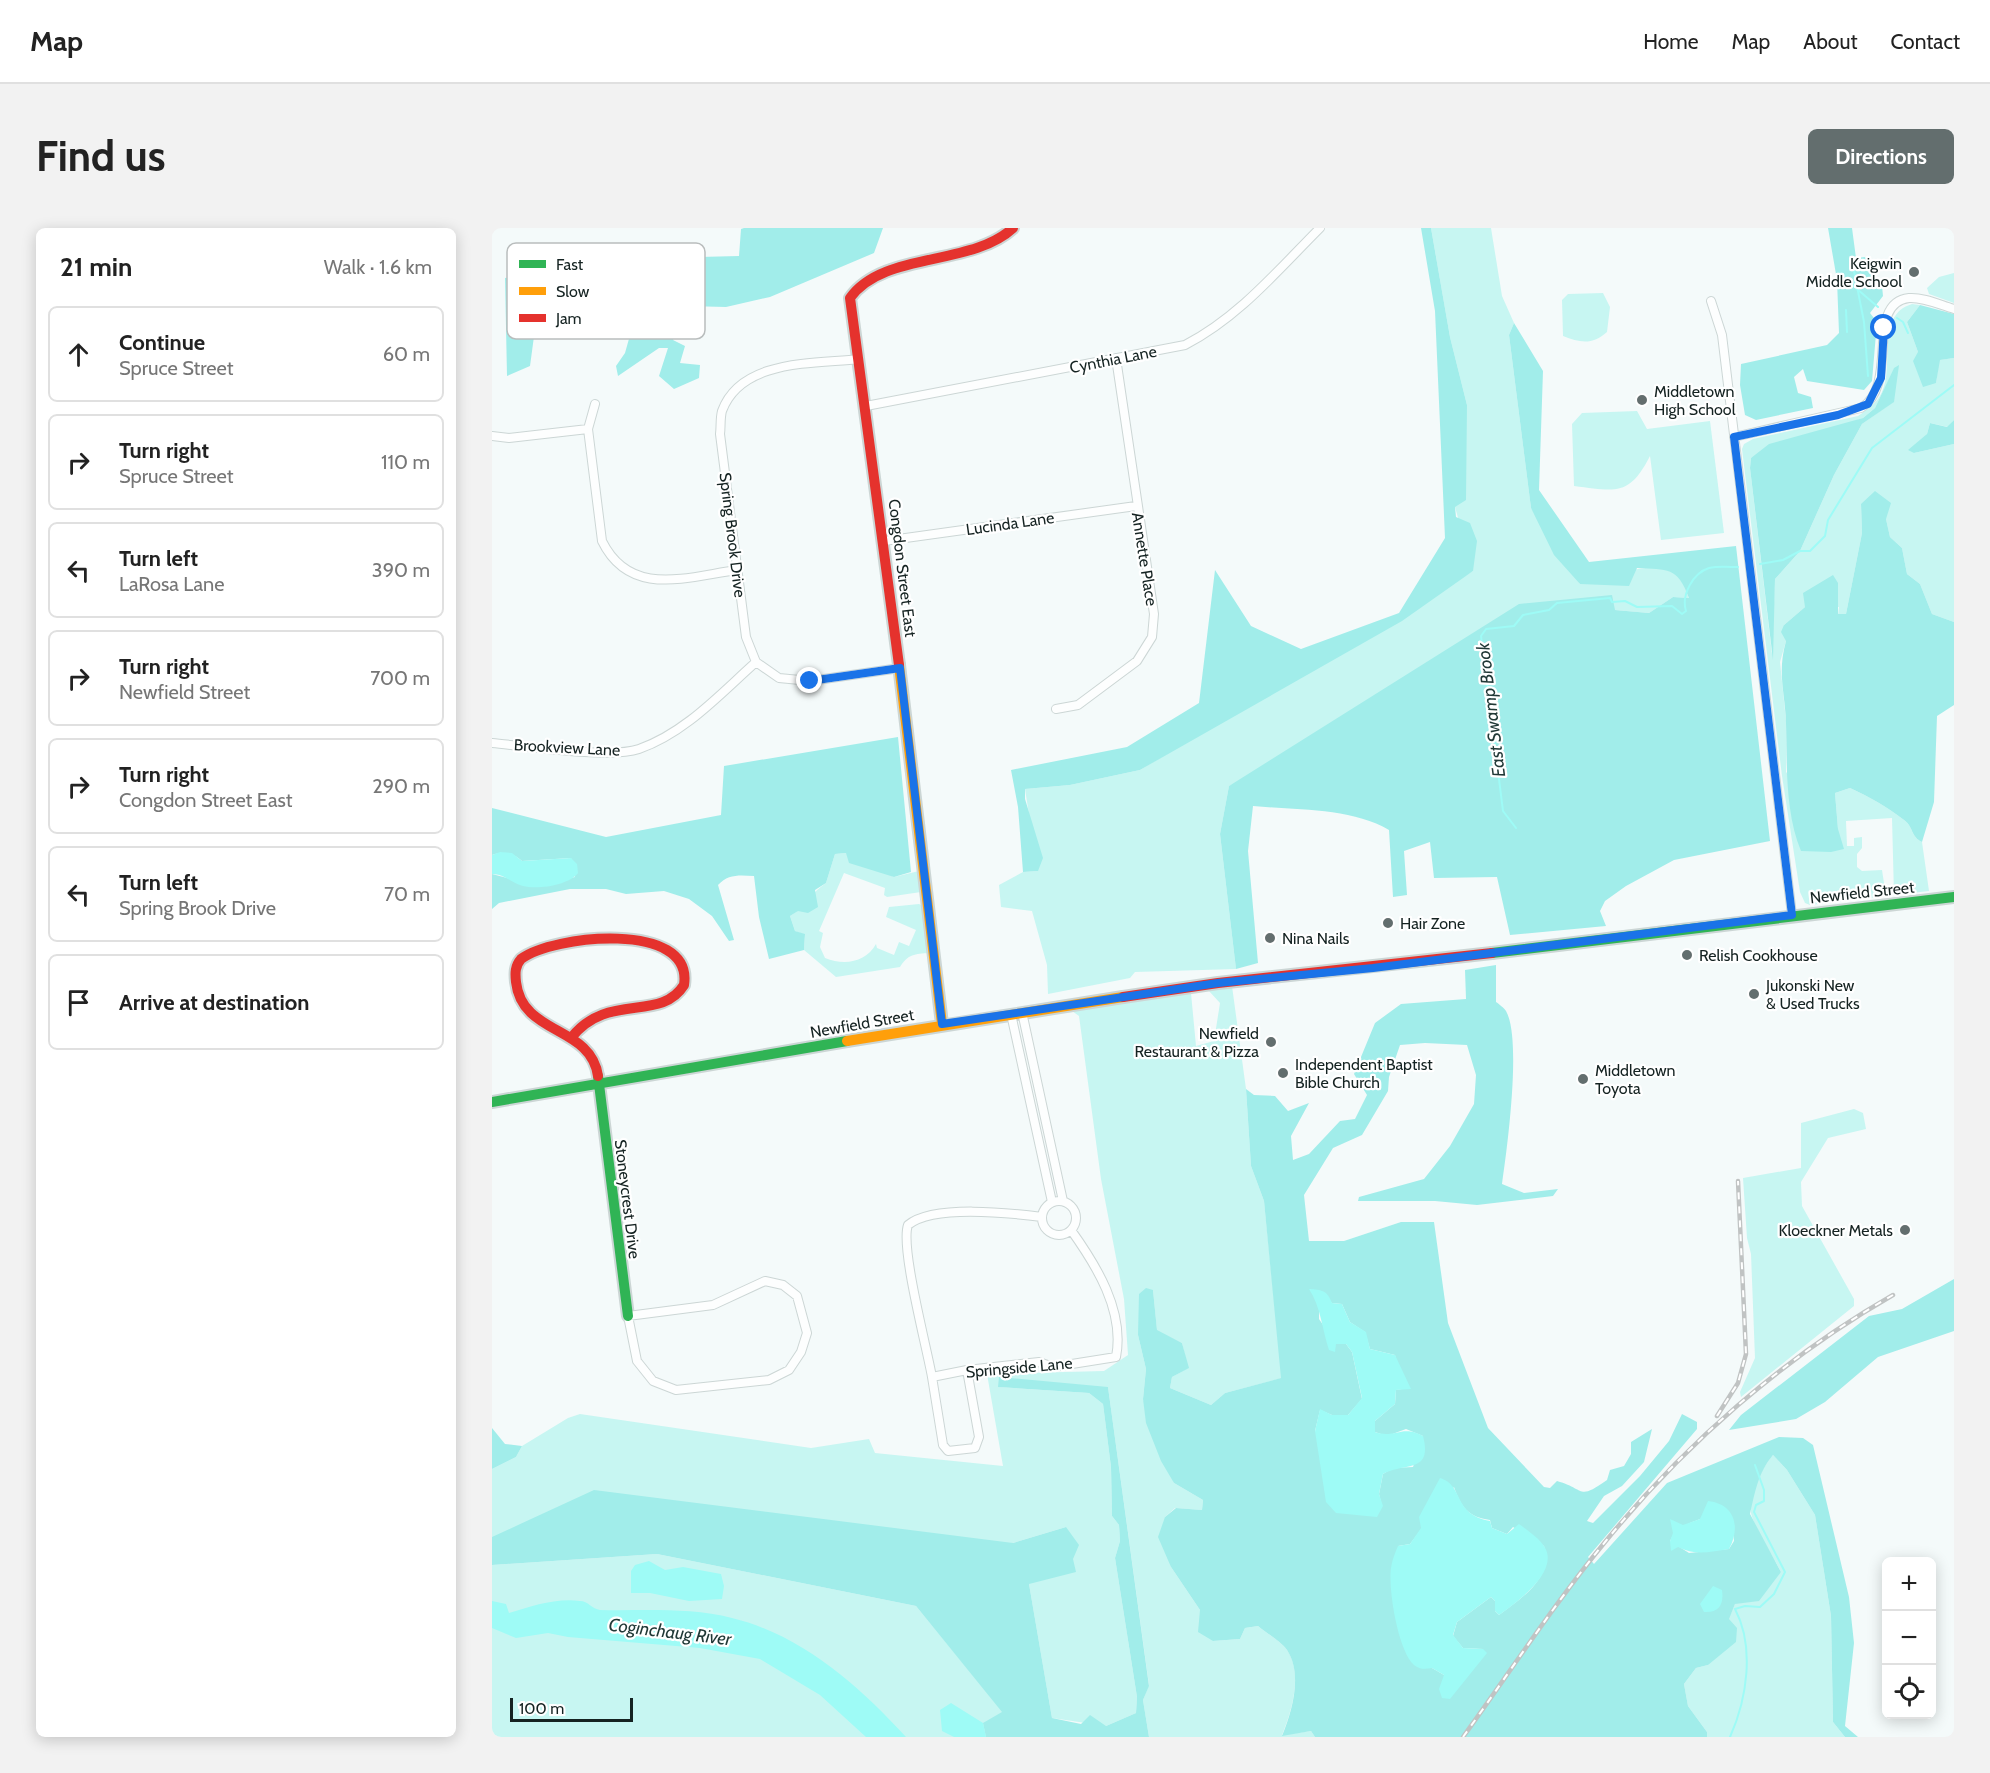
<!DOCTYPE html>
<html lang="en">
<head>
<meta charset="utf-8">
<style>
  body { margin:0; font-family:Cabin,sans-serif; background:#f2f2f2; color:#222 }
  .controls { position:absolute; right:18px; bottom:18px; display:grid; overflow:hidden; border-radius:9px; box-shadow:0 3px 15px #0003 }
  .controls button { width:54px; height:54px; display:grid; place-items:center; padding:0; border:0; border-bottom:2px solid #e0e0e0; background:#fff; color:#222; font:30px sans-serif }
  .scale { position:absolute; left:18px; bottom:15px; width:123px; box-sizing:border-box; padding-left:6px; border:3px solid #152322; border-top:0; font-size:16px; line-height:21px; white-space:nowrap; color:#152322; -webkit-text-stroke:4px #fff; paint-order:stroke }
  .stop { position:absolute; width:18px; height:18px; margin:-14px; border:4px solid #1a73e8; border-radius:50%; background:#fff }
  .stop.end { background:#1a73e8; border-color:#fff; box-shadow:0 2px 6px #0008 }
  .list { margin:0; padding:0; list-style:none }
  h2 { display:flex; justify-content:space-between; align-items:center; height:78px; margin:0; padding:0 24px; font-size:26px }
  h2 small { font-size:20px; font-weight:400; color:#767676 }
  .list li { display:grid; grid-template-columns:39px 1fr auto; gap:18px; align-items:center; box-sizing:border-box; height:96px; margin:0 12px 12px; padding:0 12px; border:2px solid #e0e0e0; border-radius:9px }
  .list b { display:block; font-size:22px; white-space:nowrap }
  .list p { margin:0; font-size:20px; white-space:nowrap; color:#767676 }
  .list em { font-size:20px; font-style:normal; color:#767676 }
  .icon { flex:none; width:33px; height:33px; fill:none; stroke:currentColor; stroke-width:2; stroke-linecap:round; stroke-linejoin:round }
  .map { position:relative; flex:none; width:1462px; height:1509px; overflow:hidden; border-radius:9px }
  header { display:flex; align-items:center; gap:36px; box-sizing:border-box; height:84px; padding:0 30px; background:#fff; border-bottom:2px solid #e0e0e0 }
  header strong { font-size:28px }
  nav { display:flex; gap:33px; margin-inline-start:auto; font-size:21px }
  .intro { display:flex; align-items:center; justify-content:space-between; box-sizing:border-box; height:144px; padding:0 36px }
  h1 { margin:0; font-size:42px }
  .button { padding:15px 27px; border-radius:9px; background:#636e6e; color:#fff; font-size:21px; font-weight:700 }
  main { display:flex; gap:36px; padding:0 36px }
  aside { flex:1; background:#fff; border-radius:9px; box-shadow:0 3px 15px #0003 }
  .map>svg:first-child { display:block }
  .green { fill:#c7f6f2; fill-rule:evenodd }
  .forest { fill:#a1edea; fill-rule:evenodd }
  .water { fill:#9efbf6 }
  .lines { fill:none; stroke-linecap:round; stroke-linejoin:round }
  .stream { stroke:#9efbf6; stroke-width:2 }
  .street-casing { stroke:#ccd6d5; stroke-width:10 }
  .fast-casing { stroke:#ccd6d5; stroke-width:14 }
  .slow-casing { stroke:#ccd6d5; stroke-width:14 }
  .jam-casing { stroke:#ccd6d5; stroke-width:14 }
  .street { stroke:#fdfefe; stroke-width:8 }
  .fast { stroke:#30b455; stroke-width:10 }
  .slow { stroke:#ff9f0a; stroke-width:10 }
  .jam { stroke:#e5322d; stroke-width:10 }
  .rail-casing { stroke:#c0c3c3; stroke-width:4.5 }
  .rail { stroke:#fff; stroke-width:2; stroke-dasharray:7; stroke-linecap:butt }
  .route { stroke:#1a73e8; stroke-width:8 }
  .poi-dot { fill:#636e6e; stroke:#fff; stroke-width:2 }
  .labels { text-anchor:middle; stroke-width:4.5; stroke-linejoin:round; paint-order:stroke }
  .poi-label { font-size:16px; fill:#152322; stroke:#fff; text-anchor:start }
  .street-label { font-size:16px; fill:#152322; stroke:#fff }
  .water-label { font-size:18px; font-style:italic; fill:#213937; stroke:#fff }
  .key { fill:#fff; stroke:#b9bdbd; stroke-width:1.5 }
  .key-label { font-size:16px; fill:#152322 }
</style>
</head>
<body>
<header>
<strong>Map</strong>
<nav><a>Home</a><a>Map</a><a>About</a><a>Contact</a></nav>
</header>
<div class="intro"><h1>Find us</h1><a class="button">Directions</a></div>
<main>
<aside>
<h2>21 min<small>Walk · 1.6 km</small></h2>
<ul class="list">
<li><svg class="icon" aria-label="ahead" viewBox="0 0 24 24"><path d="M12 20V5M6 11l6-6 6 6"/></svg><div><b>Continue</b><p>Spruce Street</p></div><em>60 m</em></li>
<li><svg class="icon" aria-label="right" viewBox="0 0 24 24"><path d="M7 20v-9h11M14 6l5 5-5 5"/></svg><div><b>Turn right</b><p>Spruce Street</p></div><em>110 m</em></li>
<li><svg class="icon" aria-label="left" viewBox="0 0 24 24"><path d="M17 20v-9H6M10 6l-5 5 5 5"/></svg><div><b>Turn left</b><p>LaRosa Lane</p></div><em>390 m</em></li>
<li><svg class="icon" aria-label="right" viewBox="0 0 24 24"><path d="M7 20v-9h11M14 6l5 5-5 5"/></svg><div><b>Turn right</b><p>Newfield Street</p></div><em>700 m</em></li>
<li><svg class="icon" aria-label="right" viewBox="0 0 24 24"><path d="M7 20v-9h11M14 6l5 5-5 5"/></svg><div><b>Turn right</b><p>Congdon Street East</p></div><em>290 m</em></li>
<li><svg class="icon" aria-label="left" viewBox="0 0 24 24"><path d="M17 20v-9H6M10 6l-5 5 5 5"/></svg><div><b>Turn left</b><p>Spring Brook Drive</p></div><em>70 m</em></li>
<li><svg class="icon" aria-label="arrive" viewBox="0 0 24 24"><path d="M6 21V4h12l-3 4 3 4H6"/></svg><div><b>Arrive at destination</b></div></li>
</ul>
</aside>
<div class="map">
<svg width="1462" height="1509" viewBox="0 0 1462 1509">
  <rect width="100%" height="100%" fill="#f4fafa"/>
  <path class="green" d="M939 0H999L1010 68 1022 95 1017 107 1039 280 1088 356C1110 350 1161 332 1180 343 1190 348 1193 360 1197 370L1181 369 1157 385 1123 382 737 558 728 606 744 741 643 744 638 750 556 766 555 737 540 683 509 679 507 657 531 644 546 643 533 561 578 557 648 542 981 343 963 279 975 177 958 109Z
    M1462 45V75L1437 66 1435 60 1447 49Z
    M1111 65 1118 79 1115 104C1101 117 1088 115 1071 108L1070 72 1076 66Z
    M1420 76 1428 77 1415 94 1426 124 1444 155 1447 132 1462 130V192L1456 199 1438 195 1435 206 1422 225 1462 216V394L1440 386 1428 356 1415 346 1410 320 1398 309 1394 291 1369 276 1370 305 1354 386 1346 387 1347 379H1313L1292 397 1294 413 1288 434 1294 493V544L1346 601 1343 565 1358 560C1378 569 1395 579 1412 592 1421 598 1419 609 1430 614L1437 663 1402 667 1400 590 1354 593 1355 618H1362V610L1370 609V620L1365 626V639L1370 643 1390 642 1394 668 1318 677 1313 675 1308 664 1290 548 1250 221 1252 216 1261 211 1366 188C1376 181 1385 175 1390 164 1403 137 1383 87 1420 76ZM1406 138 1401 174 1370 196 1342 247 1308 323 1283 351 1280 426 1258 240 1259 230 1371 190 1383 180 1402 141Z
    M1145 183 1155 201 1218 193 1232 305 1169 312 1158 228C1137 269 1124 263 1082 258L1080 196 1090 185Z
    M354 625 402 649 427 643 429 664 395 669 392 667 393 660 352 645 327 703 331 705 328 719 333 730C353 738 374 734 384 716L385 720 402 727 407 714 417 718 424 702 394 689 397 679 427 676 431 678 437 725C423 726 416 726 408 739L344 749 312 722 313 707 303 703 298 688C312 680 320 664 334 655L343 626Z
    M740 758 754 861 759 938 772 973 790 1150 733 1165 719 1177 678 1160 680 1149 696 1140 690 1115 665 1103 661 1062 646 1107 654 1141 651 1171 682 1255 711 1272 710 1282 683 1280 673 1289 679 1339 708 1382 721 1413 748 1411 753 1400 766 1398C774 1405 789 1413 795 1422 811 1445 800 1483 790 1507L819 1503 823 1509H657L651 1472 657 1457 616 1159H507L597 1165 611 1176 619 1239 620 1288 627 1297 628 1313 623 1330 645 1469 644 1485 614 1498 560 1490 537 1356 574 1299 521 1315 0 1309V1241L24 1229 30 1218 76 1190 88 1186 319 1220 377 1211 383 1225 511 1238 495 1146 612 1143 636 1127 632 1071 609 951 587 788 580 783 699 765 704 818 722 813 728 775 717 763Z
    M1362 881 1371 885 1374 901 1336 910 1309 954 1310 978 1362 1071V1078L1249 1169 1248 1164 1263 1130 1259 1026 1255 1010 1251 950 1309 940V895Z
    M1281 1227 1295 1242 1323 1287 1339 1388 1341 1494 1353 1509H1215V1504L1196 1478 1192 1456 1204 1440 1216 1437 1243 1376 1289 1344C1284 1333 1259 1294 1259 1284 1258 1265 1269 1241 1281 1227Z
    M165 1326 424 1378 511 1484 563 1509H0V1337Z"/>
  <path class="forest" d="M252 0H391L382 25 278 69 234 79 194 78 181 112 193 118 188 135 208 137 207 150 182 161 167 148 176 120H167L126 148 124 138 133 125 142 93 133 76 114 72 112 97 103 108 90 89 62 91 52 72 30 79 43 101 38 138 15 148 13 50 126 31 247 28 249 1Z
    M929 0H939L958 109 975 177 974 272 963 279 964 289 978 295 985 313 981 343 910 393 648 542 578 557 533 561V571L551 630 546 643 531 644 526 579 519 542 635 519 707 475 723 342 759 398 809 421 907 385 953 310 943 83Z
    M1336 0H1360L1364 30 1373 29 1390 58 1391 68 1378 85 1385 94 1380 153 1372 162 1315 153 1311 141 1302 149 1306 165 1319 169 1321 180 1264 192 1253 187 1248 157 1249 136 1335 117 1347 105 1345 52Z
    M1428 77 1462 86V130L1448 132 1444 155 1431 159 1421 133 1426 124 1415 94Z
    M1022 95 1051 143 1047 262 1097 334 1244 318 1278 613 1182 632 1134 658 1113 673 1108 683 1114 698 1018 707 1005 649 942 650 938 614 912 623 915 667 901 669 897 602C860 580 805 582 761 578L756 623 766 735 744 741 728 606 737 558 1027 376 1120 367 1123 382 1157 385 1181 369 1197 370C1185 338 1176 342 1145 340L1137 358 1088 356 1062 327 1039 280 1017 107Z
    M1407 137 1402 174 1370 196 1342 247 1308 323 1283 351 1281 432 1258 240 1259 230 1277 216 1371 190 1383 180 1402 140Z
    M1462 192V216L1422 225 1416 222 1435 206 1438 195 1455 199Z
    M1383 263 1399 275 1394 291 1398 309 1410 320 1415 346 1428 356 1440 386 1462 394V477L1445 488 1442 574 1430 614C1419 609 1421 598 1412 592 1395 579 1378 569 1358 560L1343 565 1346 601 1352 621 1339 624 1309 623C1293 585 1295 535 1294 495 1293 464 1285 445 1294 413L1289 404 1292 397 1313 379 1311 365 1341 347 1346 355V386H1354L1370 305 1369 276Z
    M406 509 419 644 402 649 357 635 354 625 343 626 334 655 323 662 326 679 316 685 306 683 298 688 303 703 313 706 312 722 277 731 267 689 262 648C247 647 236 646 226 657L242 712 237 713 220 688 197 671 172 663 134 666 114 661H78L7 675 0 681V646L46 658 83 649 79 630 30 633C21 625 12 623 0 627V580L114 609 229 587 232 538Z
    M1004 737V774C1007 776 1012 780 1014 783 1030 811 1015 922 1010 956L1032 965 1066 961 1061 968 985 977 943 973H866L867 969 932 951 958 918 982 876 984 847 975 817 933 815 908 817 897 849 896 863 870 907 841 920 812 967 817 1013H852L909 994H942L956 1095 996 1200 1052 1259 1058 1260 1065 1253C1094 1261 1085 1273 1115 1252L1118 1242 1132 1238 1139 1226V1214L1160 1201 1152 1234 1130 1258 1112 1268 1095 1293 1101 1295 1148 1248 1177 1213 1190 1186 1205 1194V1201L1096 1329 1102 1336 1175 1255 1287 1209 1311 1210 1321 1217 1357 1369 1362 1415 1353 1498 1366 1509H1353L1341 1494 1339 1388 1323 1287 1295 1242 1281 1227C1266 1245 1263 1264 1258 1286L1289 1344 1267 1373 1243 1376 1237 1391 1245 1400 1244 1414 1216 1437 1204 1440 1192 1456 1196 1478 1215 1504V1509H823L819 1503 790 1508C800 1484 811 1446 795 1422 789 1413 774 1405 766 1398L753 1400 748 1411 721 1413 706 1404 708 1382 679 1339 666 1309 673 1289 684 1280 710 1282 711 1272 682 1255 669 1233 654 1195 651 1171 654 1141 646 1107 647 1066 654 1060 661 1062 665 1102 690 1115 697 1140 680 1149 678 1160 719 1177 733 1165 789 1150 772 973 759 938 754 861 762 867 783 868 796 883 817 875 799 908 801 932 817 926 848 893 863 891 875 867 862 846 883 795 909 776 974 771 973 742ZM818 1061 840 1075 850 1076 858 1094 873 1104 878 1121 903 1127 910 1161 904 1162 903 1176 883 1193V1204L895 1208 914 1201 931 1208 921 1239 901 1240 891 1246 887 1266 890 1278 823 1203 828 1182 840 1187H856L870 1171 860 1124 854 1116H844L827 1091V1076ZM962 1259C969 1279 976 1289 998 1292L1000 1300 1015 1306 1021 1299 1052 1318C1061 1350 1030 1370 1007 1387L1003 1383V1373L999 1369 965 1394 961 1408 971 1420 991 1421 952 1447 940 1440 906 1318 918 1316ZM1208 1291 1241 1303 1242 1313 1237 1321 1197 1325 1178 1313C1184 1300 1195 1296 1208 1291Z
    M1462 1051V1103L1386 1129 1333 1174 1304 1191 1237 1202 1249 1187 1377 1088 1410 1081Z
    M507 1149 616 1159 657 1458 651 1472 657 1509H494L491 1495 510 1484 424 1378 165 1326 0 1337V1309L102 1262 521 1315 574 1299 587 1317 581 1331 584 1344 537 1356 560 1490 589 1496 598 1487 614 1498 644 1485 645 1469 623 1330 628 1313 627 1297 620 1288 619 1239 611 1176 597 1165 506 1159Z
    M0 1200 13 1216 30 1218 24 1229 0 1241Z"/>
  <path class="water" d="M8 624 20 625 30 633 79 630 85 636 86 645C77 657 46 662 31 658 20 655 12 646 0 646V627Z
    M817 1061C830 1062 835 1062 840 1075L850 1076 858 1094 874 1104 878 1121 903 1127 919 1161 904 1162 903 1176 883 1193V1204C903 1211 910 1196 931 1208 941 1246 912 1234 891 1246L887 1266 891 1278 885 1289 844 1285 834 1274 823 1203 828 1181 840 1187H856L870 1170 860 1124 854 1116H844L843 1124 837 1122C830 1101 829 1079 817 1061Z
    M948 1250C973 1258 960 1286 998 1293L1000 1300 1015 1306 1027 1296C1035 1302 1047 1310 1052 1318 1069 1343 1024 1375 1007 1387L1003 1383V1373L999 1369 965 1394 961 1407 971 1420 991 1421 995 1425 958 1471 950 1470 947 1461 952 1447 940 1440C934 1441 928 1442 922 1437 906 1423 896 1361 899 1340 900 1332 903 1325 906 1318L918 1316 929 1300 927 1289Z
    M1216 1273C1243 1276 1249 1299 1237 1321 1218 1324 1203 1328 1186 1319L1179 1323 1178 1313 1181 1305 1178 1291 1191 1297 1208 1291Z
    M157 1333 173 1342 191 1339 229 1346 232 1358 230 1371 197 1373 158 1365H139V1343L143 1337Z
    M1221 1358 1230 1362C1232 1377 1227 1385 1212 1384L1208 1376Z
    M0 1373 14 1376 17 1385C41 1378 63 1370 88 1373 96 1373 100 1381 108 1382 151 1383 197 1379 240 1390 310 1407 367 1458 414 1509H374L328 1467 268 1431 208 1420 76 1409 56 1405 24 1410 0 1400Z
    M459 1475 491 1495 494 1509H462L450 1503 448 1482Z"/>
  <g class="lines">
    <path class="stream" d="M1362 43 1372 94 1376 148
      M1351 56 1358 55 1386 79
      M1354 82 1355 104
      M1405 90 1411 94 1416 105
      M1268 336 1291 332 1308 323H1318L1333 308 1336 292 1380 220 1462 157
      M1024 600 1011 583 989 408 994 401 1022 398 1031 387 1057 382 1065 375 1118 370 1120 374 1133 373 1145 379 1180 378 1190 386 1194 383C1189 367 1201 345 1217 340 1225 338 1237 339 1246 339
      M1238 1509C1255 1471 1263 1419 1243 1381L1253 1378 1268 1379 1282 1366 1293 1344 1262 1284 1264 1277 1272 1273V1262L1263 1237"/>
    <defs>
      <path id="street" d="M1219 73 1230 107 1300 687
        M367 131C322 136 249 131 230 183 228 190 229 199 228 206L254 409 264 434 287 450 318 453 408 440
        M103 176 96 201 110 313C138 370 194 349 245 342
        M374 178 693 117C747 89 786 42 828 0
        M0 208 17 210 96 201
        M1242 209 1369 180C1408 157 1372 75 1417 70 1432 69 1448 77 1462 81
        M392 313 644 278
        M564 481 586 477 645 433 660 409 662 386 624 130
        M0 515C34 518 117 531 147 521 193 505 228 466 264 434
        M530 784 571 973
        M519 786 560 974
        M550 990a17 17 0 1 1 34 0a17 17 0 1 1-34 0Z
        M550 989C518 985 442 976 416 997 408 1019 435 1120 440 1149L475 1142 547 1134 561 1139 624 1129C633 1083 604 1037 579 1002
        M273 1053 291 1057 305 1068 315 1105 309 1124 297 1142 277 1152 184 1162 161 1153 145 1133 136 1088 221 1077Z
        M440 1149 451 1217 456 1223 483 1220 487 1209 475 1142"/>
      <path id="fast" d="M1000 725 1462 669
        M106 848 136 1088
        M0 874 355 813"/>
      <path id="slow" d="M407 437 450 796
        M355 813 631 769"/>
      <path id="jam" d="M407 437 358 70C391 23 479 39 521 0
        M631 769 726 755 1000 725
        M79 810C116 763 168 795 192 757 202 692 60 707 29 731 23 738 23 745 24 754 30 808 99 797 106 848"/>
    </defs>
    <use href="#street" class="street-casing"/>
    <use href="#fast" class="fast-casing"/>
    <use href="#slow" class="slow-casing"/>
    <use href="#jam" class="jam-casing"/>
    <use href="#street" class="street"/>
    <use href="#fast" class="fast"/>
    <use href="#slow" class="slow"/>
    <use href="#jam" class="jam"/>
    <defs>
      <path id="rail" d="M1225 1188 1246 1155 1254 1126 1246 953
        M971 1509C1018 1444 1062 1376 1113 1314 1193 1216 1291 1130 1401 1067"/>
    </defs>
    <use href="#rail" class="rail-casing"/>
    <use href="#rail" class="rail"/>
  </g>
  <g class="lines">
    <path class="route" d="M318 453 408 440 450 796 726 755 881 740 1300 687 1242 209 1346 187 1376 176 1389 150 1392 100"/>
  </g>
  <g class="poi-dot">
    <circle cx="1422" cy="44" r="6"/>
    <circle cx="1150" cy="172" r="6"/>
    <circle cx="896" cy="695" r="6"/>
    <circle cx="778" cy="710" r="6"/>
    <circle cx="1195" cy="727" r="6"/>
    <circle cx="1262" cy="766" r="6"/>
    <circle cx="779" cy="814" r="6"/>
    <circle cx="791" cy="845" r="6"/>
    <circle cx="1091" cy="851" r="6"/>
    <circle cx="1413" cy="1002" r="6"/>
  </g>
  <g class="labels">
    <g class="poi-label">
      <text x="1410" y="41" text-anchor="end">Keigwin<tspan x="1410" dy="18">Middle School</tspan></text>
      <text x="1162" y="169">Middletown<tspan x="1162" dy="18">High School</tspan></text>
      <text x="908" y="701">Hair Zone</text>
      <text x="790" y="716">Nina Nails</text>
      <text x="1207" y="733">Relish Cookhouse</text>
      <text x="1274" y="763">Jukonski New<tspan x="1274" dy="18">&amp; Used Trucks</tspan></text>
      <text x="767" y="811" text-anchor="end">Newfield<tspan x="767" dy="18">Restaurant &amp; Pizza</tspan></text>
      <text x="803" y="842">Independent Baptist<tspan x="803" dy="18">Bible Church</tspan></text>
      <text x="1103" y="848">Middletown<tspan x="1103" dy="18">Toyota</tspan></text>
      <text x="1401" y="1008" text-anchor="end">Kloeckner Metals</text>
    </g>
    <g class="street-label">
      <text transform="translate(621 131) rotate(-11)" y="6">Cynthia Lane</text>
      <text transform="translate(518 295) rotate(-8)" y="6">Lucinda Lane</text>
      <text transform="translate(241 307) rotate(83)" y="6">Spring Brook Drive</text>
      <text transform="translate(653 331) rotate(81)" y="6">Annette Place</text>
      <text transform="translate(411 340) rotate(83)" y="6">Congdon Street East</text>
      <text transform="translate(75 519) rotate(3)" y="6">Brookview Lane</text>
      <text transform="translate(1370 664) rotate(-6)" y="6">Newfield Street</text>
      <text transform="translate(370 795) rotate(-10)" y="6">Newfield Street</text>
      <text transform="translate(136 971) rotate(83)" y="6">Stoneycrest Drive</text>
      <text transform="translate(527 1139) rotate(-5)" y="6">Springside Lane</text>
    </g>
    <g class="water-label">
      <text transform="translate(999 482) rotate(-97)" y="6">East Swamp Brook</text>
      <text transform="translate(178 1404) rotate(7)" y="6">Coginchaug River</text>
    </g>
  </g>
  <rect x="15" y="15" width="198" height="96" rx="9" class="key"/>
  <rect x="27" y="32" width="27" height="8" fill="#30b455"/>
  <rect x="27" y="59" width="27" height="8" fill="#ff9f0a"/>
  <rect x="27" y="86" width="27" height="8" fill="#e5322d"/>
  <g class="key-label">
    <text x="64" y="42">Fast</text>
    <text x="64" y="69">Slow</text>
    <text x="64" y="96">Jam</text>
  </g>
</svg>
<div class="controls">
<button>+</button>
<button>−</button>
<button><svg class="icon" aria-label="locate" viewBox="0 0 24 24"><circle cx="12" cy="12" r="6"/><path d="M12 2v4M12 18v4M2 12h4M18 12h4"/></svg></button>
</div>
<div class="scale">100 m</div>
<div class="stop" style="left:1392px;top:100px"></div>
<div class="stop end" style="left:318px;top:453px"></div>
</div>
</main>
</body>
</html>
